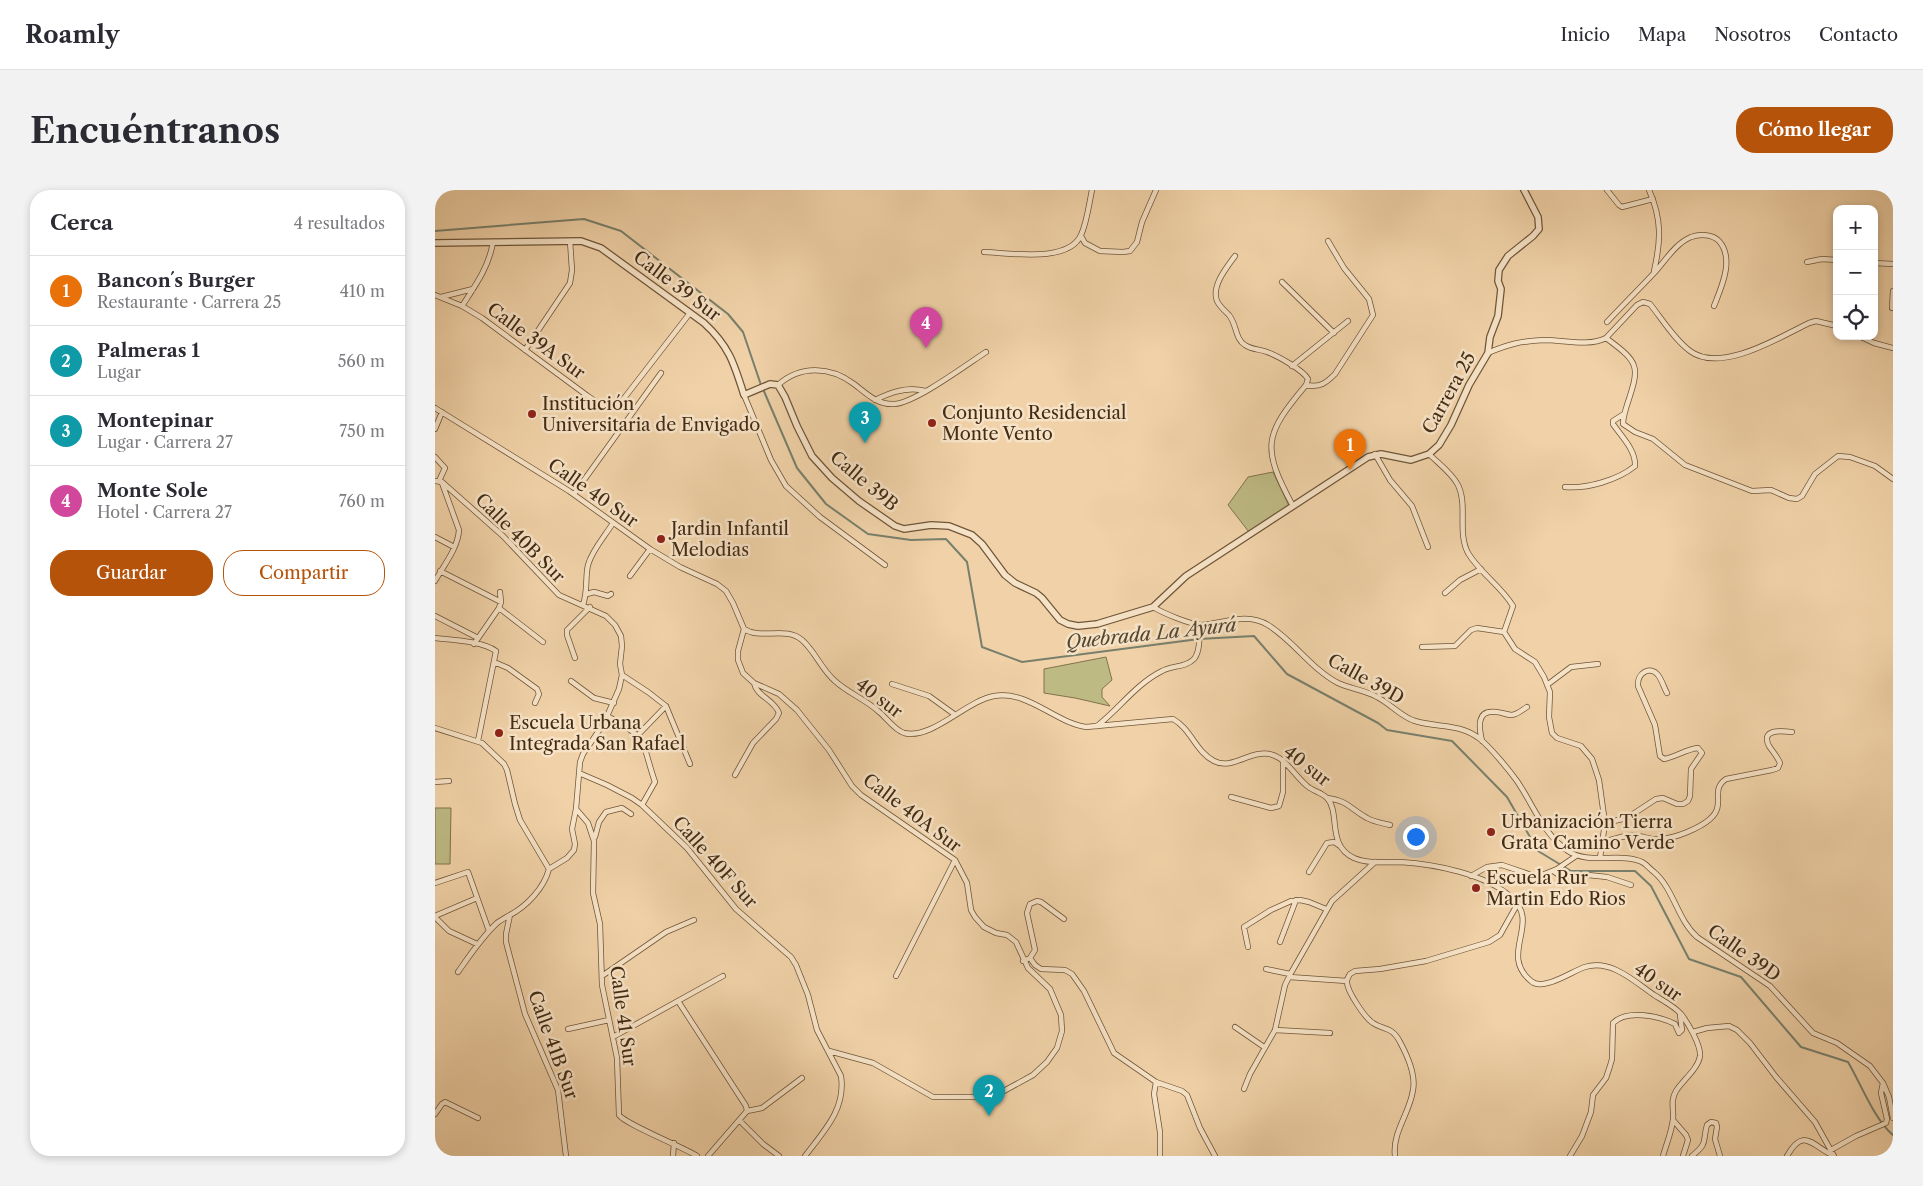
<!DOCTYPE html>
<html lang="es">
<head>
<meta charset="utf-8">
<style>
  body { margin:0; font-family:"Libre Caslon Text",serif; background:#f2f2f3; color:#2b2b33 }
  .controls { position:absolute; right:15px; top:15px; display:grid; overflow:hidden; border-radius:10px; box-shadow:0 2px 8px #0003 }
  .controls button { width:45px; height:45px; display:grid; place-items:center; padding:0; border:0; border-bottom:1px solid #e1e1e2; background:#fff; color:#2b2b33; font:25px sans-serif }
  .you { position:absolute; left:980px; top:646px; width:18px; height:18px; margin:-12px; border:4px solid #fff; border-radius:50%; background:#1a73e8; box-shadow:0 0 0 8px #1a73e833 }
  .badge { display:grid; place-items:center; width:32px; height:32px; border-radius:50%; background:#b45309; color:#fff; font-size:16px; font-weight:700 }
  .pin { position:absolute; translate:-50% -41px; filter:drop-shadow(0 1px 2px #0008) }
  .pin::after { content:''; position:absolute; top:26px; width:18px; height:15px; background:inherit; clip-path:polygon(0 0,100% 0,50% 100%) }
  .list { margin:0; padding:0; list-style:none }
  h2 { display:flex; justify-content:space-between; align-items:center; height:65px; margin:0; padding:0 20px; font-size:21px }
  h2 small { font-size:16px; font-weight:400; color:#7c7c81 }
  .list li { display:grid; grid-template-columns:32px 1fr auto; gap:15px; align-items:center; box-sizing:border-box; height:70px; padding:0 20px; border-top:1px solid #e1e1e2 }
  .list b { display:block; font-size:19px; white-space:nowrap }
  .list p { margin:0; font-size:16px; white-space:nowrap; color:#7c7c81 }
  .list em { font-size:16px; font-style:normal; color:#7c7c81 }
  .actions { display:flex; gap:10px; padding:15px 20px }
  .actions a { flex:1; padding:11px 0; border:1px solid #b45309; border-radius:20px; text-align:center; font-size:18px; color:#b45309 }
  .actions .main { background:#b45309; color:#fff }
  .icon { flex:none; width:28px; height:28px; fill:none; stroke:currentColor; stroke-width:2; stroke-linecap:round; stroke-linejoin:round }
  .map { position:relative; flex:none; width:1458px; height:966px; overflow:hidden; border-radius:20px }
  header { display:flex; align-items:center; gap:30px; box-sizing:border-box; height:70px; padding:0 25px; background:#fff; border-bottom:1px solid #e1e1e2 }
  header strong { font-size:24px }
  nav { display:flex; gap:28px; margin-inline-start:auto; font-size:18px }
  .intro { display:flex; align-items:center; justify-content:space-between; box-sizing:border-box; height:120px; padding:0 30px }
  h1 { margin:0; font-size:35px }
  .button { padding:12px 22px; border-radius:20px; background:#b45309; color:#fff; font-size:18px; font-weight:700 }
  main { display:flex; gap:30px; padding:0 30px }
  aside { flex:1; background:#fff; border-radius:20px; box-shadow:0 2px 8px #0003 }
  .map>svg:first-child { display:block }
  .green { fill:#beba84; stroke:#81734c }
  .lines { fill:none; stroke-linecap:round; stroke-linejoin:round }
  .stream { stroke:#78806d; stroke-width:2 }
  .minor-casing { stroke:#6f5639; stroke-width:6 }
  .tertiary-casing { stroke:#6f5639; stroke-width:8 }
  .minor { stroke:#f6e2c6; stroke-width:4.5 }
  .tertiary { stroke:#f6e2c6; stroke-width:5.5 }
  .poi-dot { fill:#8f2418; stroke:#f6e2c6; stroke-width:2 }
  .labels { text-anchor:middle; stroke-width:5; stroke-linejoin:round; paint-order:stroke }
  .street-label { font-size:18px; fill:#442c14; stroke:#f6e2c6 }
  .poi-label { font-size:18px; fill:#442c14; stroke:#f6e2c6; text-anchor:start }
  .water-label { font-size:19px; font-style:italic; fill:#554832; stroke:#f6e2c6 }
</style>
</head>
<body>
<header>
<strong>Roamly</strong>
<nav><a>Inicio</a><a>Mapa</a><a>Nosotros</a><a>Contacto</a></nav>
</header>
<div class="intro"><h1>Encuéntranos</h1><a class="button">Cómo llegar</a></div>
<main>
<aside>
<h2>Cerca<small>4 resultados</small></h2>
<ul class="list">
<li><span class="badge" style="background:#e8710a">1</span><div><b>Bancon´s Burger</b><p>Restaurante · Carrera 25</p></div><em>410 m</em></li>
<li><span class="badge" style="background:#0f9aa8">2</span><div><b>Palmeras 1</b><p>Lugar</p></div><em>560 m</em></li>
<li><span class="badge" style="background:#0f9aa8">3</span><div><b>Montepinar</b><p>Lugar · Carrera 27</p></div><em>750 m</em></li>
<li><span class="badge" style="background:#d1479c">4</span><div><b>Monte Sole</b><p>Hotel · Carrera 27</p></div><em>760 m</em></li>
</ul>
<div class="actions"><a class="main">Guardar</a><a>Compartir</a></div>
</aside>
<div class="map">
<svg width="1458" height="966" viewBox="0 0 1458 966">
  <rect width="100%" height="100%" fill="#f1d2a8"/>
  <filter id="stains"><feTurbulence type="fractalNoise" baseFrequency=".004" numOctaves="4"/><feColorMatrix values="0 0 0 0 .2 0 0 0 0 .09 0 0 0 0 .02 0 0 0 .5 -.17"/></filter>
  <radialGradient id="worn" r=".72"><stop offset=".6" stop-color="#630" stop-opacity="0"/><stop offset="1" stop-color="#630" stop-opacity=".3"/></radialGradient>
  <path class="green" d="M838 282 854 316 814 342 793 315 813 287Z
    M671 467 677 490 667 499V507L675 516 640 508 609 503V479Z
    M0 618H16L15 674H0Z"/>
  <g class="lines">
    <path class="stream" d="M0 41 149 29 186 41 293 124 308 142 326 195
      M328 199 362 278 391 314 433 344 476 350 511 349 532 372 547 457 587 472 764 449 819 446 852 484 943 533 952 540 1017 551 1072 607 1103 661 1136 681H1200L1216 696 1254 769 1306 787 1366 857 1413 872C1426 894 1439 929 1458 945"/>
    <defs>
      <path id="minor" d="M1172 0 1184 15 1187 17 1218 9
        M1214 0C1227 29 1226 51 1219 81
        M646 46 650 53 665 61 688 62 695 61 702 52 707 32 721 0
        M549 62C575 63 634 73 646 45 652 32 654 14 657 0
        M800 66C792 77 776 96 782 111 785 117 790 121 794 125 802 135 800 149 810 155 817 160 825 159 832 162 843 166 868 180 873 189L871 195C829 245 826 257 858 316
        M1372 72 1387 69 1402 70
        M1439 73 1458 74
        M847 92 899 143
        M0 105 27 116 47 128 150 204C166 215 175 224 190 207L255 123
        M6 107 38 99
        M27 116C40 96 54 77 58 52
        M1457 118 1458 101
        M1172 132C1188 115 1204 99 1220 82 1230 71 1241 53 1256 47 1265 44 1277 44 1284 51 1300 69 1286 98 1279 116
        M1424 146 1439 153 1458 158
        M1171 148C1205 173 1205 176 1192 215 1190 222 1188 227 1188 234L1200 242 1218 249 1250 275 1317 301 1336 300 1354 308 1362 309 1367 306 1380 284 1403 266 1415 267 1440 276 1458 289
        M90 160 135 93 137 80 135 51
        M1053 163C1073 154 1087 151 1109 150 1129 150 1153 157 1171 148L1202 115 1208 112 1215 114C1227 129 1239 149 1255 161 1286 184 1345 147 1374 133L1381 131 1402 136
        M857 176 913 131
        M343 195C365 175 395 176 419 194 431 203 442 215 459 214 480 213 531 175 551 162
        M871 195C885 198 891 193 900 184L938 125 934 109 909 78 893 51
        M309 205 336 270 351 296 385 327 450 375
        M440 210C456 202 473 196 490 201
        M0 218 134 301 215 359 245 377 282 394 291 401 298 413 309 439 303 461V470L308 483 319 493 344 504 362 520 394 560 417 596 426 605 520 670 532 693 536 720 540 727 549 737 561 743 572 745 581 752 593 778 615 799 626 825 627 841 622 858 612 872 598 885 567 902 551 907H498L438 873 394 861
        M0 239 7 222
        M940 264 955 290 977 316 993 357
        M994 264C1003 273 1017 283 1023 295 1033 315 1022 342 1033 363 1045 383 1066 396 1078 416L1069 442 1080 459 1100 472 1109 487 1115 502 1114 527 1117 543 1122 548 1146 556 1157 569 1164 590 1170 633 1165 668
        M0 267 10 278 4 291
        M0 291 7 292 68 346 124 405 171 426 180 435 186 446 187 456 185 474 187 485 184 499 169 533 148 564 145 572 141 619 137 639 140 654 139 660 132 668 114 679
        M1130 297C1152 299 1183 290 1200 276 1201 260 1186 246 1178 234V231L1189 224
        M139 304 226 183
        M0 347 19 357
        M5 381 66 412
        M195 386 215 359
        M0 391C9 375 23 358 24 340L7 293
        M1010 403 1025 390 1046 379
        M152 404 159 402 173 406 176 404
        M148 415C153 400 150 388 153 375 157 360 170 346 178 333
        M718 417C728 423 756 435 767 435 790 433 812 422 833 435 859 451 876 479 903 493 916 499 930 500 942 507 956 514 966 527 980 531 1003 538 1025 533 1045 549 1056 558 1074 580 1082 591 1099 616 1108 644 1133 661 1153 675 1187 662 1207 672 1211 674 1215 679 1219 682 1239 699 1242 729 1262 747L1335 796 1378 843 1402 853 1435 876 1448 893 1454 907 1458 928
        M64 418 108 452
        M0 426 43 448
        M309 439C326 450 351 436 367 450 380 461 386 479 400 491 413 503 430 509 443 521 451 527 459 540 469 543 497 550 531 511 559 506 593 500 619 532 651 537L738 529C756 539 761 562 779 571 794 579 809 566 824 564 847 560 856 582 871 595 877 601 886 602 892 608 906 623 891 655 919 668 933 674 950 672 965 672 999 674 1051 684 1076 707 1107 733 1063 764 1096 791 1108 802 1137 781 1150 777 1176 769 1199 791 1219 805 1227 810 1239 816 1246 824 1253 833 1266 855 1265 866 1263 879 1248 890 1241 901 1235 911 1239 919 1238 929 1237 941 1231 955 1228 966
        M0 448C17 450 47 451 61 461L43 551
        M39 454 64 418 66 412 65 402
        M987 457 1020 456 1036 440 1042 438 1069 442
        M140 468 132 445V440L155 417
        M59 472 73 478 102 499 104 504 100 513
        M187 485 213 502 231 516 255 574
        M136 491 159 508 179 513
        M457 494 494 506 519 524
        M1112 495 1136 477 1163 474
        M172 526C214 548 206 551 220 592L207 615
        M662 536C684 519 701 494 727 481 737 475 750 478 759 469 766 460 764 445 764 435
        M0 538 47 553 69 574 72 580 80 614 85 630 114 679C109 698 92 716 75 725 70 728 66 730 62 733 46 748 35 765 23 782
        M203 545 231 516
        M1047 551C1044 538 1041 519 1061 522 1066 522 1072 525 1077 525 1083 524 1087 520 1092 517
        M144 583 172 595 197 608 207 615 252 658 301 719 356 767 361 775 373 805 382 840 406 886C411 919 389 941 370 966
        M300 585 318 553 341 529 344 523C339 509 322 507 319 493
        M0 592 14 591
        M796 607 836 618 844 616 848 602V570
        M892 608C914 611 915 619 932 628 939 632 947 633 955 635
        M141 619 153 633 159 651 158 703 165 734 167 795 182 868 184 925C190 934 248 957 262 966
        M1170 633 1192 628 1221 609 1228 608 1242 614H1248L1253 611 1255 606 1256 579 1267 563 1263 558C1252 559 1240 567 1229 569L1225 566 1220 535 1203 496C1202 483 1215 475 1223 485 1227 490 1229 498 1232 503
        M160 647 164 632 171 622 187 618 196 624
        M1168 652C1179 649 1191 644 1203 646 1211 647 1217 650 1225 649 1239 649 1265 638 1275 629 1292 614 1274 601 1291 589L1337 580 1343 578 1345 573C1342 566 1338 562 1334 556 1325 538 1348 541 1357 542
        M1118 681 1127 687 1153 685 1172 687 1196 695
        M874 682 892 653 899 652 905 656
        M1036 686 1052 677 1067 675 1102 687 1122 679 1141 666
        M0 693 33 682 54 741
        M75 725 71 744V752L90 824 123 900 131 966
        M0 726 42 708
        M0 727 14 741 42 754
        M845 752 861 710
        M813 757 809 737 836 720 856 711 865 710 874 712 891 719
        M595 768 600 760 592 723 595 714 602 711 606 712 629 729
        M588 771 595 768 600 775 606 779 630 780 637 784 649 801 679 863 721 892
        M831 779 855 784
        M856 783 897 711 940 672
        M167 786 231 742 259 730
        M461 786 520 670
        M243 811 311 916 312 921
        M800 837 829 857
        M133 839 174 830
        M840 840 895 843
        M1258 842 1272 838 1294 836 1302 840 1315 853 1341 887 1380 932 1399 966
        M178 847 288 786
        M809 899 815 884 840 840 850 795 854 787 912 791
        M312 921 327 918 367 888
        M0 924 7 914 10 912 43 928
        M1238 930 1251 945 1253 950 1248 966
        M305 931 328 954 344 966
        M1396 960 1421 946 1451 933 1452 929 1446 903 1448 893
        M0 963 6 966
        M238 966 239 953
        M273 966 312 921
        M725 966V942L719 904 721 892 747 901 752 905 765 938 780 966
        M960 966C957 942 975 923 978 900 981 885 972 865 965 852 957 836 948 840 938 833 930 828 911 800 912 791 912 788 914 786 915 784L920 781 945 779 991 771 1054 752 1065 745 1083 713
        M1135 966 1147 946 1156 922 1158 905 1171 888 1175 876 1177 869 1178 833C1192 819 1224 826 1240 834L1244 843 1247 840 1245 825
        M1257 966C1274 952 1267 952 1272 935L1276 932 1281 933 1282 937 1280 949 1285 966
        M1352 966C1369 936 1377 956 1399 966"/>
      <path id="tertiary" d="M0 53 146 51 166 58 269 133C294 156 299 173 309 205L335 194 343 195 350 207 362 236 377 266 397 288 424 311 460 336 469 339 496 335 514 336 537 345 547 354 570 385 580 393 601 403 607 408 625 430 633 434 643 436 662 434 718 417 751 386 933 267 946 264 976 270 994 264 1004 255 1016 235 1034 195 1053 163 1055 147 1063 126 1066 99 1063 91 1064 80 1073 66 1098 46 1104 39 1103 27 1089 0"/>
    </defs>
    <use href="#minor" class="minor-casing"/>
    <use href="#tertiary" class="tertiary-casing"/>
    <use href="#minor" class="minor"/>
    <use href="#tertiary" class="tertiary"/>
  </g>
  <g class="poi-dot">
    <circle cx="97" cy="224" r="5"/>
    <circle cx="497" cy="233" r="5"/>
    <circle cx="226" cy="349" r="5"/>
    <circle cx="64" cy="543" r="5"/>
    <circle cx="1056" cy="642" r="5"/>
    <circle cx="1041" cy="698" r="5"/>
  </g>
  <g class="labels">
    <g class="street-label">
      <text transform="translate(242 96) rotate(37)" y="6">Calle 39 Sur</text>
      <text transform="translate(101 151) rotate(36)" y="6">Calle 39A Sur</text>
      <text transform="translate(1014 203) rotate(-61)" y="6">Carrera 25</text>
      <text transform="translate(429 291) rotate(40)" y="6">Calle 39B</text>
      <text transform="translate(158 303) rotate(35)" y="6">Calle 40 Sur</text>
      <text transform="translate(85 348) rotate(45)" y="6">Calle 40B Sur</text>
      <text transform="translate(931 489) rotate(29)" y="6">Calle 39D</text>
      <text transform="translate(444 508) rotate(37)" y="6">40 sur</text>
      <text transform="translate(872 576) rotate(38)" y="6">40 sur</text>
      <text transform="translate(477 623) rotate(37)" y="6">Calle 40A Sur</text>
      <text transform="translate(280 672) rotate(48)" y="6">Calle 40F Sur</text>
      <text transform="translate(1309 763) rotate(35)" y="6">Calle 39D</text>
      <text transform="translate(1223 792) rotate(35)" y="6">40 sur</text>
      <text transform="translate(188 826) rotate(82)" y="6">Calle 41 Sur</text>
      <text transform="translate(118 855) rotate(70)" y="6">Calle 41B Sur</text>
    </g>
    <g class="poi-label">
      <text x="107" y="220">Institución<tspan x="107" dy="21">Universitaria de Envigado</tspan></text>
      <text x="507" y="229">Conjunto Residencial<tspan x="507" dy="21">Monte Vento</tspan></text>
      <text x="236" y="345">Jardin Infantil<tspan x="236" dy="21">Melodias</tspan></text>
      <text x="74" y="539">Escuela Urbana<tspan x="74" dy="21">Integrada San Rafael</tspan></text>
      <text x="1066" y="638">Urbanización Tierra<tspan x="1066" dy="21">Grata Camino Verde</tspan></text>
      <text x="1051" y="694">Escuela Rur<tspan x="1051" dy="21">Martin Edo Rios</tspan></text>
    </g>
    <g class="water-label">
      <text transform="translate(716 443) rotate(-6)" y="7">Quebrada La Ayurá</text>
    </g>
  </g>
  <rect width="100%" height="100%" filter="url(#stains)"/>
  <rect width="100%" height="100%" fill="url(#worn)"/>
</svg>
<div class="controls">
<button>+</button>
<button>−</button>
<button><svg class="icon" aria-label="locate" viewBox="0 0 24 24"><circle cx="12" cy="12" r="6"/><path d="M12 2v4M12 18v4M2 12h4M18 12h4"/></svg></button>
</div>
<div class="you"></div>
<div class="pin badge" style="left:915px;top:280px;background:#e8710a">1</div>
<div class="pin badge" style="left:554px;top:926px;background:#0f9aa8">2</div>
<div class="pin badge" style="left:430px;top:253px;background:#0f9aa8">3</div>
<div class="pin badge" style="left:491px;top:158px;background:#d1479c">4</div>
</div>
</main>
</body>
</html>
